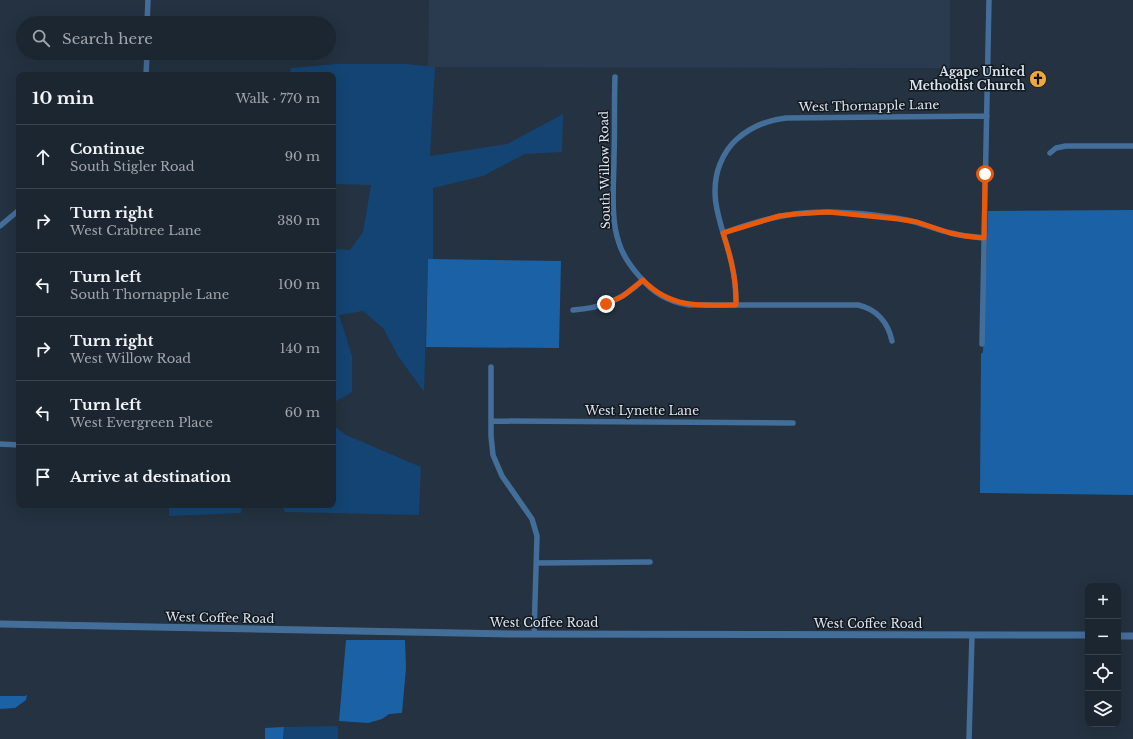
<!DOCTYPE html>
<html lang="en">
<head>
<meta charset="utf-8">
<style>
  body { margin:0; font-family:"Libre Baskerville",serif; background:#28323d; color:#f1f3f6 }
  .controls { position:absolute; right:12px; bottom:12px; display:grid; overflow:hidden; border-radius:8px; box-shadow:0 4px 16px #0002 }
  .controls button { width:36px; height:36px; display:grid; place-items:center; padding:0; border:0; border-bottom:1px solid #39434d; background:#1b2631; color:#f1f3f6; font:20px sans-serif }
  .stop { position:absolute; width:12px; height:12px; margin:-9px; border:3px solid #ea580c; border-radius:50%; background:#fff }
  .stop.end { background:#ea580c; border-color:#fff; box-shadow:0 1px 4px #0008 }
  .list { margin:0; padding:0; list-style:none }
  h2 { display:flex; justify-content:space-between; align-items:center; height:52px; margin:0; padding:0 16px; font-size:17px }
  h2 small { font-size:13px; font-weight:400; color:#a0a5ab }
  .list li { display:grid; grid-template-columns:26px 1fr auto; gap:12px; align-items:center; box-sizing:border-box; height:64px; padding:0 16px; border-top:1px solid #39434d }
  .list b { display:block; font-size:15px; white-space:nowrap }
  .list p { margin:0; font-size:13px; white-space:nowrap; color:#a0a5ab }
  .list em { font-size:13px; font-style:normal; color:#a0a5ab }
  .icon { flex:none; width:22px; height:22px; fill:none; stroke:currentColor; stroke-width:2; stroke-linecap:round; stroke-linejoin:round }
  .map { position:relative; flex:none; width:1133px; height:739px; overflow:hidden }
  .search { position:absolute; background:#1b2631; box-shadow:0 4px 16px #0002; left:16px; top:16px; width:320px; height:44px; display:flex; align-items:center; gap:10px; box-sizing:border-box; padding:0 14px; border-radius:22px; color:#a0a5ab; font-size:15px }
  .panel { position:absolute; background:#1b2631; box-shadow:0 4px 16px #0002; left:16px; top:72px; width:320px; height:436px; border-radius:8px }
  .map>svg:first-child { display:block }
  .built { fill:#2a3b50 }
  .green { fill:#144473 }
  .forest { fill:#1a62a5 }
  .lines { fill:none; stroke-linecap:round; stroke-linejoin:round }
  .minor { stroke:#446e9a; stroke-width:5.5 }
  .tertiary { stroke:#446e9a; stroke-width:7 }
  .route { stroke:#ea580c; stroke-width:5 }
  .labels { text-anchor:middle; stroke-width:3; stroke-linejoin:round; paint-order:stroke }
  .poi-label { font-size:12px; font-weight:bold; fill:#dce5ef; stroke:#131920; text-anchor:end }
  .street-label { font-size:12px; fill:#dce5ef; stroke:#131920 }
</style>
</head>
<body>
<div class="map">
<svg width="1133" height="739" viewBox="0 0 1133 739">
  <rect width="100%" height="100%" fill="#243241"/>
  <path class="built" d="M429 0H950V68L428 67Z"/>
  <path class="green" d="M336 64H407L435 67 430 156 507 144 563 114 562 152 525 154 483 176 433 188V259H428L424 392 398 356 383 328 363 311 339 315 352 356V392L333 403V249L350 250 363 232 371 185 333 184V75H290L291 68Z
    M333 425 346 435 421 467 419 515 285 512 282 505H333Z
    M169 505H242L241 513 169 516Z
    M338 726V739H283L284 727Z"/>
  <path class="forest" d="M1133 210V495L980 493 981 354 983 352 988 211Z
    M428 259 561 261 559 348 426 347Z
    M346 640H405L406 668 402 713 389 714 382 719 368 723 339 721Z
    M27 695 26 700 15 708 0 709V696H25Z
    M284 727 283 739H265V728Z"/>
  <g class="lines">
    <path class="minor" d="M147 23 148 0
      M146 75 147 53
      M615 77C614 103 615 129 614 156 614 183 610 218 619 243 623 256 631 267 640 277 652 292 669 302 689 305H858C876 309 888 322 892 341
      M1050 153 1056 148 1066 146H1133
      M0 226 19 210
      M723 233C744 226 766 218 788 215 823 209 872 213 907 220 922 223 936 230 951 233 962 236 973 237 984 238
      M736 305C736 291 735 278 732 265 725 231 706 199 720 164 724 154 729 146 737 139 752 126 767 120 786 118L987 116
      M573 310C602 308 622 300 643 280
      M982 344 989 0
      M491 367V436L493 455 502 476 532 519 537 536 534 634
      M491 421 793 423
      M0 444 19 445
      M537 563 650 562
      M969 739 972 635"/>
    <path class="tertiary" d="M0 624 511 634 1088 635
      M1118 636H1133"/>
  </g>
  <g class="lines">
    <path class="route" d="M606 304 623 296 643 280C670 308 700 306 736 305 737 280 731 257 723 233L779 216 795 214 828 212 898 219 917 222 950 233 965 236 984 238 985 174"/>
  </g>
  <defs>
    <symbol id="church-disc" viewBox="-11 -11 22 22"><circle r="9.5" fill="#f0a63f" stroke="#131920"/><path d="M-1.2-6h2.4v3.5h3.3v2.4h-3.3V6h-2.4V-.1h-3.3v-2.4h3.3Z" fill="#111"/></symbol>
  </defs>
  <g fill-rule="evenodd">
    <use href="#church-disc" x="1028" y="69" width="20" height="20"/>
  </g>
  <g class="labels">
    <g class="poi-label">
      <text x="1025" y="76">Agape United<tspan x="1025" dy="14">Methodist Church</tspan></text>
    </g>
    <g class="street-label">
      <text transform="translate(869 106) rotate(-1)" y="4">West Thornapple Lane</text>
      <text transform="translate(605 170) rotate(-91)" y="4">South Willow Road</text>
      <text x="642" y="415">West Lynette Lane</text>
      <text transform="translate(220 618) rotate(1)" y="4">West Coffee Road</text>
      <text x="544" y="627">West Coffee Road</text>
      <text x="868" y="628">West Coffee Road</text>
    </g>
  </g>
</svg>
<div class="controls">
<button>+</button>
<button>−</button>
<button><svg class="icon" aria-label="locate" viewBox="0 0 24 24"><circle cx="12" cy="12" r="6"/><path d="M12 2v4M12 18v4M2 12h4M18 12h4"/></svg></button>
<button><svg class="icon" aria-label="layers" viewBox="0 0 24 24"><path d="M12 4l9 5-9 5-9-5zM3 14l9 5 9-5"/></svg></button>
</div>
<div class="stop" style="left:985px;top:174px"></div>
<div class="stop end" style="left:606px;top:304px"></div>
<div class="search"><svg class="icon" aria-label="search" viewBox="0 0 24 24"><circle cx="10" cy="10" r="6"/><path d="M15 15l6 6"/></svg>Search here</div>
<section class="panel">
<h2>10 min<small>Walk · 770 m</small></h2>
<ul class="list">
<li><svg class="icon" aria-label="ahead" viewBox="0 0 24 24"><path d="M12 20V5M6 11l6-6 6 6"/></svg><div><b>Continue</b><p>South Stigler Road</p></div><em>90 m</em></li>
<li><svg class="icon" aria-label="right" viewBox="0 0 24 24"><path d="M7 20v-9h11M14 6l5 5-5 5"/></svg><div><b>Turn right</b><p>West Crabtree Lane</p></div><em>380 m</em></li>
<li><svg class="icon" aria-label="left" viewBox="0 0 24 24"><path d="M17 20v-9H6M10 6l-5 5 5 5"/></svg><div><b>Turn left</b><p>South Thornapple Lane</p></div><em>100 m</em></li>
<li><svg class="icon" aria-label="right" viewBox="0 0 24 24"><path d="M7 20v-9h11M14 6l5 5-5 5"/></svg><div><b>Turn right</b><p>West Willow Road</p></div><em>140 m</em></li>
<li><svg class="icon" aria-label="left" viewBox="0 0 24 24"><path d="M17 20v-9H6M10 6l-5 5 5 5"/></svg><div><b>Turn left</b><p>West Evergreen Place</p></div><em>60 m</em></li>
<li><svg class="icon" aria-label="arrive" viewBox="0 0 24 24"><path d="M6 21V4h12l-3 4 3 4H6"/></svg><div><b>Arrive at destination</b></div></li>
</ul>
</section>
</div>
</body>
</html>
